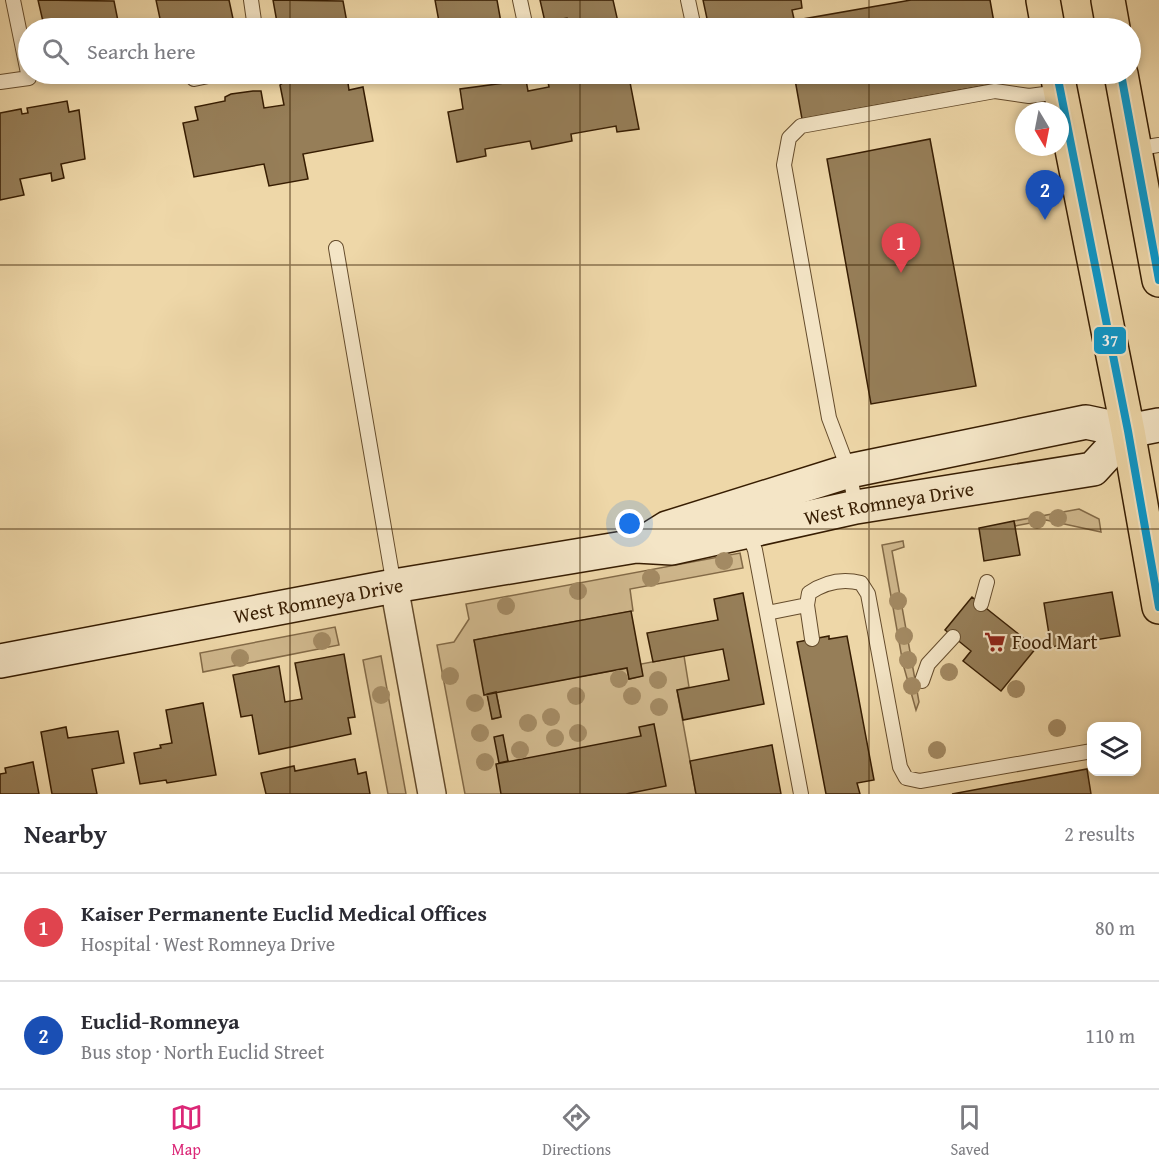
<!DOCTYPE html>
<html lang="en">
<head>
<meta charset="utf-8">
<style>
  body { margin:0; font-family:"Gentium Book Plus",serif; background:#f7f7f7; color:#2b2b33 }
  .controls { position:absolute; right:18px; bottom:18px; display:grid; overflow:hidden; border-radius:12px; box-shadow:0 3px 9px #0003 }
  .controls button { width:54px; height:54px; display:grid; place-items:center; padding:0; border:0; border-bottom:2px solid #e1e1e2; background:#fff; color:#2b2b33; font:30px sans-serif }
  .compass { position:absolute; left:1015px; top:102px; width:54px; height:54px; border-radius:50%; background:#fff; box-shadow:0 3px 9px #0003; rotate:170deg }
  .you { position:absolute; left:630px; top:524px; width:21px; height:21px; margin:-15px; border:4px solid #fff; border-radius:50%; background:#1a73e8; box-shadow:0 0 0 9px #1a73e833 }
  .badge { display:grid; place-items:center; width:39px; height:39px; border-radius:50%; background:#db2777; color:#fff; font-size:20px; font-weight:700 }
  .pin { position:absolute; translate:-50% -50px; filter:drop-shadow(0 2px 3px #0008) }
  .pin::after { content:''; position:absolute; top:32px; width:21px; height:18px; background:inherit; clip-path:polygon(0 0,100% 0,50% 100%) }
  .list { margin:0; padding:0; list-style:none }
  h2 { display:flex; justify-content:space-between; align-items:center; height:78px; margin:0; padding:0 24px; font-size:26px }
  h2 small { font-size:20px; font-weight:400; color:#7c7c81 }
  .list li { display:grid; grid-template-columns:39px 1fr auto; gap:18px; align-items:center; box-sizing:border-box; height:108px; padding:0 24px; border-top:2px solid #e1e1e2 }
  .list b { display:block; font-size:22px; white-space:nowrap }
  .list p { margin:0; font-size:20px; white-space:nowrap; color:#7c7c81 }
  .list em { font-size:20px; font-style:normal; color:#7c7c81 }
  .icon { flex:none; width:33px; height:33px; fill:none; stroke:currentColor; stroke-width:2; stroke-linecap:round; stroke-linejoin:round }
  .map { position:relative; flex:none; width:1159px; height:794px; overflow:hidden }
  .search { position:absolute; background:#fff; box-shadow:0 3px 9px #0003; left:18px; right:18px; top:18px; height:66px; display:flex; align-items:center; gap:15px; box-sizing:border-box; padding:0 21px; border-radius:33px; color:#7c7c81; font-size:22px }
  .sheet { height:294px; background:#fff }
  nav { display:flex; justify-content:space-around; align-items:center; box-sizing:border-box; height:84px; border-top:2px solid #e1e1e2; background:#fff; font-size:16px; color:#7c7c81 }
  nav a { display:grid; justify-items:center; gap:3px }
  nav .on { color:#db2777 }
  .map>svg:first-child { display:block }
  .green { fill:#cfb78c; stroke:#836a47; stroke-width:1.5 }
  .building { fill:#967e58; stroke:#371d02; stroke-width:1.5 }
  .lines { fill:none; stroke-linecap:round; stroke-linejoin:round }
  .lane-casing { stroke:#654c2c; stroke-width:16 }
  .street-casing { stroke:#654c2c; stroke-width:30 }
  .secondary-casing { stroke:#371d02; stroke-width:36 }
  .primary-casing { stroke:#371d02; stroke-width:36 }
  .lane { stroke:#f4e5c6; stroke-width:14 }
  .street { stroke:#f4e5c6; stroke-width:27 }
  .secondary { stroke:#f4e5c6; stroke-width:33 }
  .primary { stroke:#eed7a8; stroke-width:33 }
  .bus-1-casing { stroke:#f4e5c6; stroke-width:12 }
  .bus-1 { stroke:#0899ce; stroke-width:8 }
  .tree { fill:#a38a63 }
  .grid { fill:none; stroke:#371d02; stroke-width:1.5; stroke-opacity:0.55 }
  .labels { text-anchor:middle; stroke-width:4.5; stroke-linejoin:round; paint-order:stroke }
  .street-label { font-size:20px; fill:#371d02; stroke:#f4e5c6 }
  .poi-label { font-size:20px; fill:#371d02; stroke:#f4e5c6; text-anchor:start }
  .line-badge { stroke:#f4e5c6; stroke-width:2 }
  .badge-label { font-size:16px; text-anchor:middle; font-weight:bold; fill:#fff }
</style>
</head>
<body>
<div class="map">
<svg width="1159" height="794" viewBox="0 0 1159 794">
  <rect width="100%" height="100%" fill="#eed7a8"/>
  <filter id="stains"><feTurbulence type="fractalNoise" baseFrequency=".00333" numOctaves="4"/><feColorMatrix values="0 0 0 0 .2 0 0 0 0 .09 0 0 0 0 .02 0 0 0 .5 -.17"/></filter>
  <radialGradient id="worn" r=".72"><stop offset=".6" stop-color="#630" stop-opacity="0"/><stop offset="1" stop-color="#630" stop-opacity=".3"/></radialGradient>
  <path class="green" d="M1079 509 1099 519 1101 532 1046 520 1015 526 1014 521Z
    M903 541 904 547 892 551 919 702 916 710 903 664 882 545Z
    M740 553 743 568 630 589 633 611 474 640 493 719 501 717 496 692 627 668 629 679 642 676 641 664 684 656 689 687 677 690 696 794H465L437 645 454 642 469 619 466 604Z
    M335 627 339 645 203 672 200 653Z
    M381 656 406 794H388L363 660Z"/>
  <path class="building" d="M38 0 114 1 119 26 113 28H64L63 23 44 26Z
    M156 0H229L235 28H162Z
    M273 0 343 1 348 28H278Z
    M435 0H497L502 28H434L440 27Z
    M540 0H613L618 22 569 28 567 18 545 22Z
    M703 0H801L802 8 792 10 794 19 741 28H709Z
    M911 0H990L995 28H803V19Z
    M71 74H105L72 80Z
    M565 74H620L621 78 629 77 639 129 617 132 616 126 571 134 572 141 532 149 530 141 485 149 486 156 457 162 448 112 463 109 460 89 526 80 528 91 549 87 547 77Z
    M794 74H1003L1005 82 802 119Z
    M347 76 349 90 363 87 373 141 303 154 308 179 269 186 264 164 194 177 183 123 198 120 195 107 225 101V97L231 94 253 91H261L264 108 284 105 280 85 286 81 308 77 316 78 317 82Z
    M67 101 69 112 79 110 85 159 61 164 64 178 52 181 51 173 20 179 24 195 0 200V113L21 109 22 114 28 113 27 108Z
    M930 139 976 386 871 404 827 159Z
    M1014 521 1020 555 984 561 979 528Z
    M1112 592 1120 636 1051 647 1044 603Z
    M743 593 764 704 683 720 677 690 729 680 723 649 653 662 647 633 718 620 714 599Z
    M972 597 1036 648 1001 691 963 661 971 651 945 630Z
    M631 611 643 676 629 679 627 668 484 695 474 640Z
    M829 636V639L847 636 874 780 857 783 860 794H826L797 642Z
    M344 654 355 717 348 718 351 734 259 754 252 715 241 717 233 675 279 666 285 702 302 699 295 663Z
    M496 692 501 717 492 719 487 694Z
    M203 703 216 775 167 783 166 780 140 784 134 753 161 748 160 745 172 743 166 710Z
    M654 724 666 786 626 794H501L496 764 641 736 639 727Z
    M66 727 68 738 118 731 124 763 92 769 97 794H52L41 732Z
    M503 735 508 761 499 763 494 737Z
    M772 745 781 794H696L690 761Z
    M355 759 358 774 366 772 370 794H266L261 773 294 766 295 771Z
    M33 762 39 794H0V774L6 773 5 768Z
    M1087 769 1091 794H952Z"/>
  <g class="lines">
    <defs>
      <path id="lane" d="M251 0 255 28
        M520 0 526 28
        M688 0 694 28
        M470 74H471
        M194 79 218 74
        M0 82 29 78 13 0
        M1135 149 1159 145
        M336 248 394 586
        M856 507 849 471 829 418 784 165 789 138 801 126 995 91 1029 96 1060 92
        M748 532 755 550 801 794
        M981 604 987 582
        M767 613 807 605
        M812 639 807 605 809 593C825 582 842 578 861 583L868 594 900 767 906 778 920 781 1092 751
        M922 681 928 664 953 637"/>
      <path id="street" d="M394 586 432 794"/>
      <g id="secondary">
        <path d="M651 538 667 528 849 471 1086 422 1128 431 1159 425"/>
        <path id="s1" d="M0 661 394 586 636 546 672 548 856 507 1093 469 1128 431"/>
      </g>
      <path id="primary" d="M1043 0 1048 28
        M1108 0 1113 28
        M1057 74 1128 431 1159 607
        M1121 74 1159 280"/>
    </defs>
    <use href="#lane" class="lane-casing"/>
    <use href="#street" class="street-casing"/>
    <use href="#secondary" class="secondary-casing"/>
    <use href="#primary" class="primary-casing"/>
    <use href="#lane" class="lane"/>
    <use href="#street" class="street"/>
    <use href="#secondary" class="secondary"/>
    <use href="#primary" class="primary"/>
    <defs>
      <path id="bus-1" d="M1057 74 1128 431 1159 607
        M1121 74 1159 280"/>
    </defs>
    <use href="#bus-1" class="bus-1-casing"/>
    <use href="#bus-1" class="bus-1"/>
  </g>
  <g class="tree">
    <circle cx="1058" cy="518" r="9"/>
    <circle cx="1037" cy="520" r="9"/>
    <circle cx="724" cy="561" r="9"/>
    <circle cx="651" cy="578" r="9"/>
    <circle cx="578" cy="591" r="9"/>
    <circle cx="898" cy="601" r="9"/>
    <circle cx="506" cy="606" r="9"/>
    <circle cx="904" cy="636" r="9"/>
    <circle cx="322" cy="641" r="9"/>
    <circle cx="240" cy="658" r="9"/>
    <circle cx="908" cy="660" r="9"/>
    <circle cx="949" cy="672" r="9"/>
    <circle cx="450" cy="676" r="9"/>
    <circle cx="619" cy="679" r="9"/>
    <circle cx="658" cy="680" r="9"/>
    <circle cx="912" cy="686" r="9"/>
    <circle cx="1016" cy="689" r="9"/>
    <circle cx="381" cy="695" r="9"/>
    <circle cx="576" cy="696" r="9"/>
    <circle cx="632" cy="696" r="9"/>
    <circle cx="475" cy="703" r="9"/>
    <circle cx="659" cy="707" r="9"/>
    <circle cx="551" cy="717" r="9"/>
    <circle cx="528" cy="723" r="9"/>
    <circle cx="1057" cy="728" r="9"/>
    <circle cx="480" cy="733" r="9"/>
    <circle cx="578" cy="733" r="9"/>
    <circle cx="555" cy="738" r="9"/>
    <circle cx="520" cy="750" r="9"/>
    <circle cx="937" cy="750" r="9"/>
    <circle cx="485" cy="762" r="9"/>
  </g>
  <path class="grid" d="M290 0V28M580 0V28M869 0V28M290 74V794M580 74V794M869 74V794M0 265H1159M0 529H1159"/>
  <defs>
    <symbol id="supermarket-bare" viewBox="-9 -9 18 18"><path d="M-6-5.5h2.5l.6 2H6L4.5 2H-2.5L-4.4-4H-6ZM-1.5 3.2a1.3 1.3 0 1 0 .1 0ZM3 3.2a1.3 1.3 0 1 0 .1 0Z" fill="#8f2418" stroke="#f4e5c6" stroke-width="2.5" paint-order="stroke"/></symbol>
  </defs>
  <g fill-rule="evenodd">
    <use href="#supermarket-bare" x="980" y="627" width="30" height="30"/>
  </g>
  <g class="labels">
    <g class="street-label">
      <text dy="7" stroke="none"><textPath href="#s1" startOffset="904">West Romneya Drive</textPath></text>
      <text dy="7" stroke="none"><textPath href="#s1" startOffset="324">West Romneya Drive</textPath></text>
    </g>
    <g class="poi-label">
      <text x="1012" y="649">Food Mart</text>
    </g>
  </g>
  <rect class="line-badge" x="1093" y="326" width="34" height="29" rx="6" fill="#0899ce"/>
  <g class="badge-label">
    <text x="1110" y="346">37</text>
  </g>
  <rect width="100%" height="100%" filter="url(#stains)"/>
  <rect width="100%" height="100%" fill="url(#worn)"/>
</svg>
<div class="controls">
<button><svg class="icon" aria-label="layers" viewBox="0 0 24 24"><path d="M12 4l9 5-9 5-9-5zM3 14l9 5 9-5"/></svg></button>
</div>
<svg class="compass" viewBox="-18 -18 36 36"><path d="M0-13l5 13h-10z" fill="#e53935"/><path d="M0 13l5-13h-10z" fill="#7c7c81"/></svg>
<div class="you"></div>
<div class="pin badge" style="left:901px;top:273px;background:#e0444e">1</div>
<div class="pin badge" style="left:1045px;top:220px;background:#1a4fb4">2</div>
<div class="search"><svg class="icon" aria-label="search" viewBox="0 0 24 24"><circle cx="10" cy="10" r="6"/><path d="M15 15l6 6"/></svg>Search here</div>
</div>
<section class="sheet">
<h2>Nearby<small>2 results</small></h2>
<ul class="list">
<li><span class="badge" style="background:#e0444e">1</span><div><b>Kaiser Permanente Euclid Medical Offices</b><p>Hospital · West Romneya Drive</p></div><em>80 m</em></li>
<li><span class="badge" style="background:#1a4fb4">2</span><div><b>Euclid-Romneya</b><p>Bus stop · North Euclid Street</p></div><em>110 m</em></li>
</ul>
</section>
<nav>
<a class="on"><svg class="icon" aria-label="map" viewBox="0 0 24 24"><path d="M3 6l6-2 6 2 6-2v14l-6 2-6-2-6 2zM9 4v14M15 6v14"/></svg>Map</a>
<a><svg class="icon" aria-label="directions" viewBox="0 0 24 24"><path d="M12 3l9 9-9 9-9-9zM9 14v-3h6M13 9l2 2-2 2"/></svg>Directions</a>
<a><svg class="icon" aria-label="saved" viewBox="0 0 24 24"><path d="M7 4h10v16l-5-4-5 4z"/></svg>Saved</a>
</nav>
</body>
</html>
